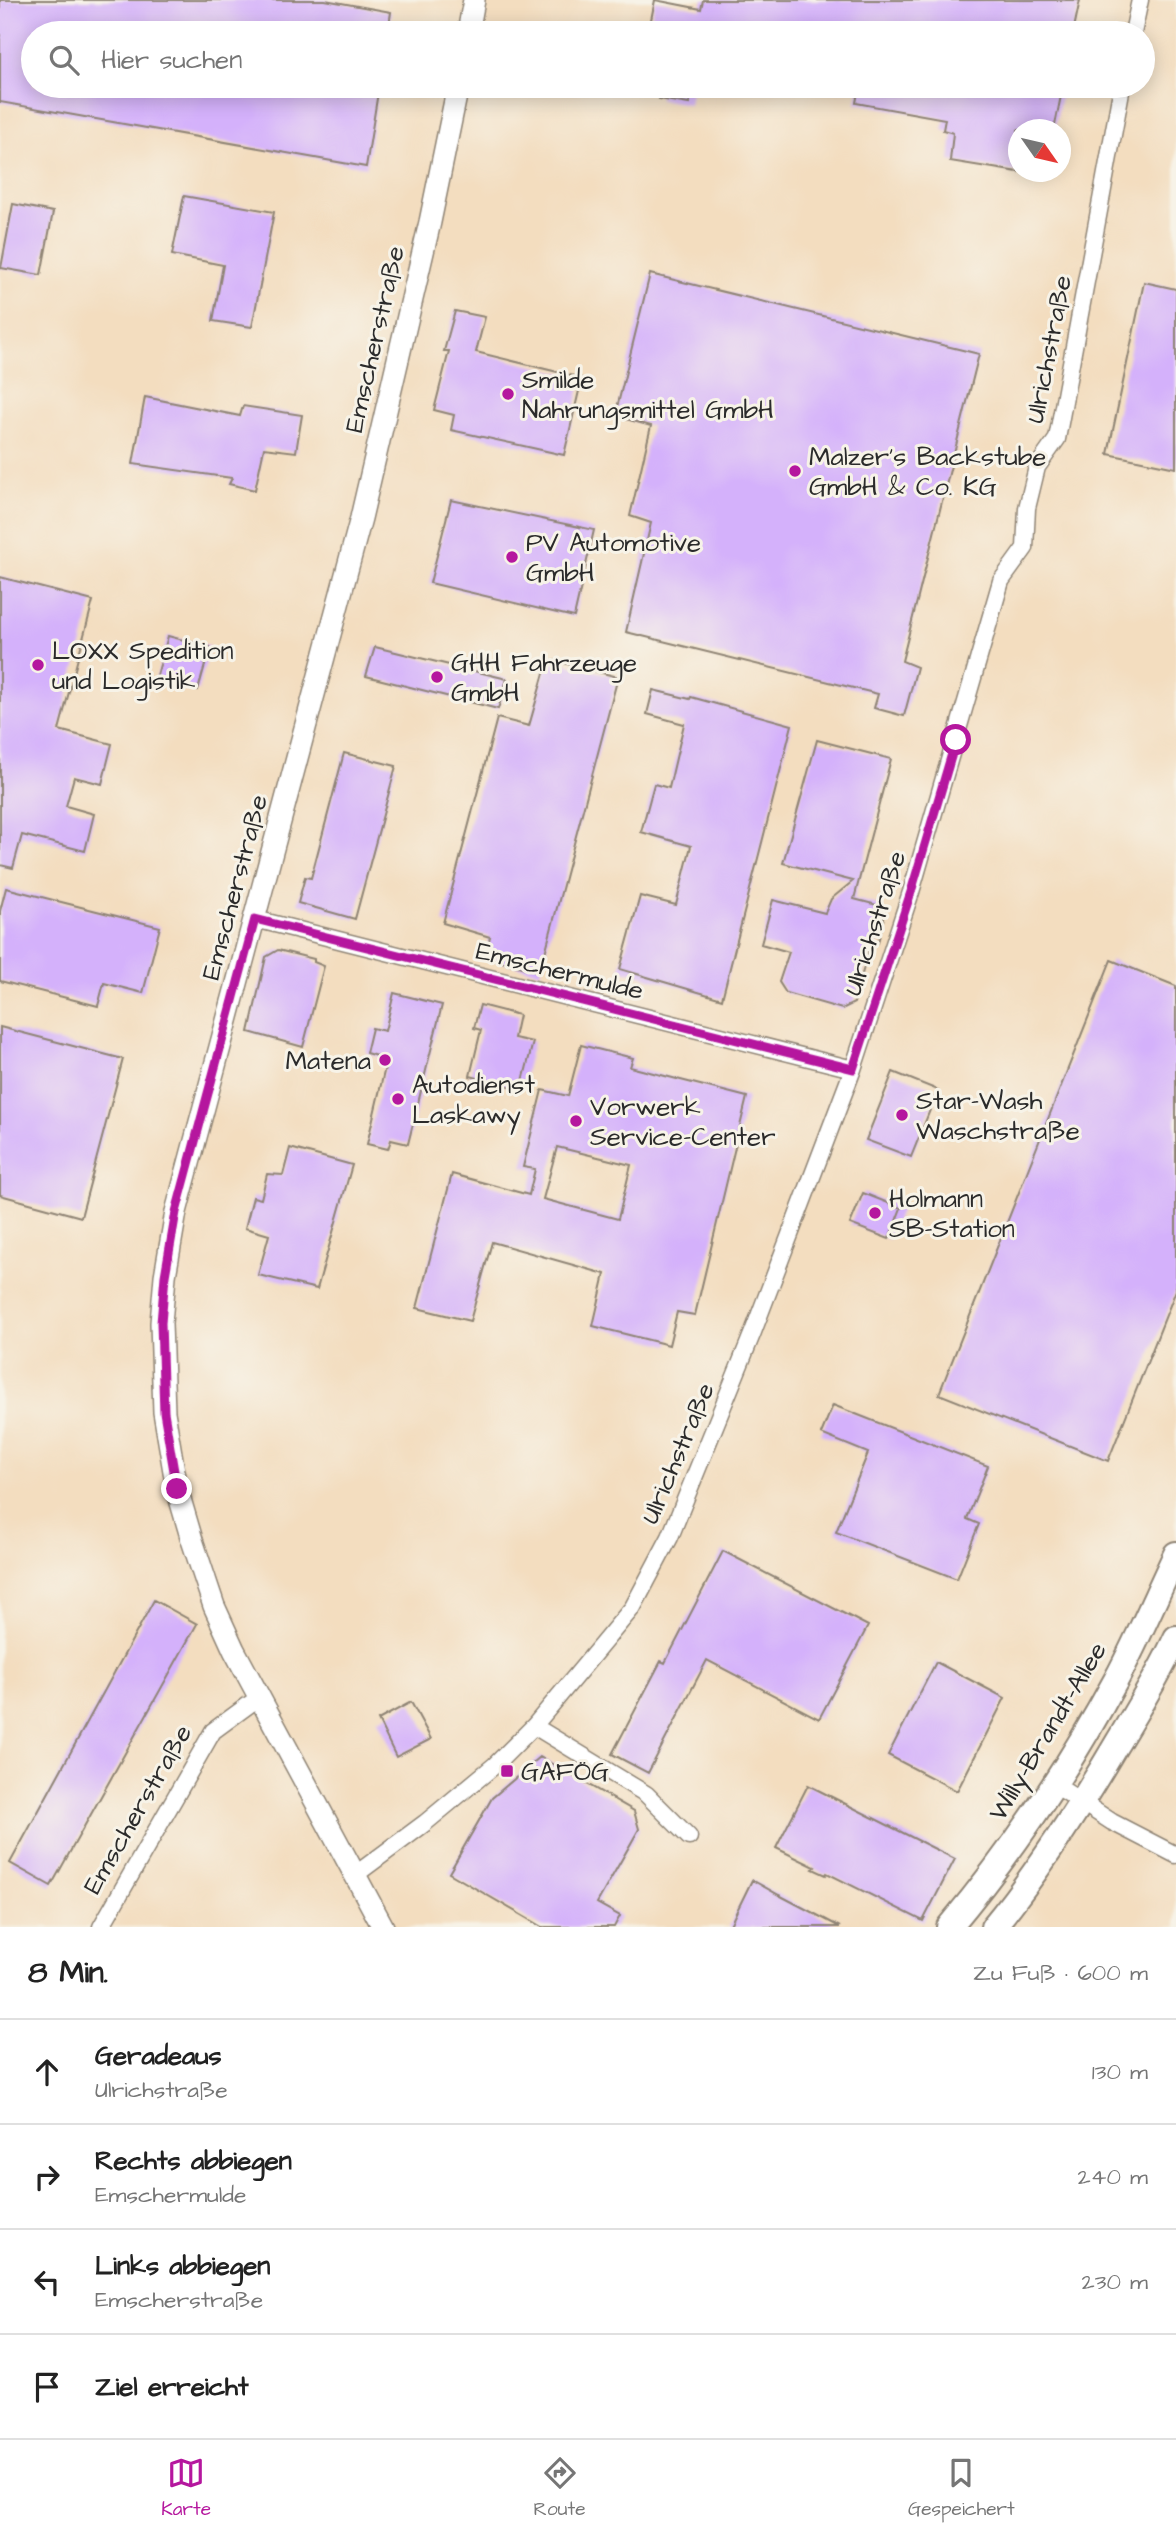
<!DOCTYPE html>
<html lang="de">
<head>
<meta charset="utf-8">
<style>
  body { margin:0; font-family:"Architects Daughter",sans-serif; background:#f2f2f2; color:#222 }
  .compass { position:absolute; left:1008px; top:119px; width:63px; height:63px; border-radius:50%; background:#fff; box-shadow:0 4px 18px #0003; rotate:124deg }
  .stop { position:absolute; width:21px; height:21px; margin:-16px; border:5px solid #b5179e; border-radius:50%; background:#fff }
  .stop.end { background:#b5179e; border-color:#fff; box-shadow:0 2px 7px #0008 }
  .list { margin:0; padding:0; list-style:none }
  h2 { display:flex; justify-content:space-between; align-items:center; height:91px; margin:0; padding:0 28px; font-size:30px }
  h2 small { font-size:23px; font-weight:400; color:#767676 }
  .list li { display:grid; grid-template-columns:46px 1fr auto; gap:21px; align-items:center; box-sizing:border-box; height:105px; padding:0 28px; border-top:2px solid #e0e0e0 }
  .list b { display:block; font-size:26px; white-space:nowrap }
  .list p { margin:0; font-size:23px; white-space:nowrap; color:#767676 }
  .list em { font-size:23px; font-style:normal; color:#767676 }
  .icon { flex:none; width:38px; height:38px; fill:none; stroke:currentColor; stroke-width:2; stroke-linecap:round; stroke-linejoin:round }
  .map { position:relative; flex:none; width:1176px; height:1927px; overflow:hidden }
  .search { position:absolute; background:#fff; box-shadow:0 4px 18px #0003; left:21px; right:21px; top:21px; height:77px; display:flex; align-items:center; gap:18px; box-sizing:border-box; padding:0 24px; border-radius:38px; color:#767676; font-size:26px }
  .sheet { height:511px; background:#fff }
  nav { display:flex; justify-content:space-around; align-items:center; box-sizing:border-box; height:98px; border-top:2px solid #e0e0e0; background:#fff; font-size:19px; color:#767676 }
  nav a { display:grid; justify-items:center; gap:4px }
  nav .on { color:#b5179e }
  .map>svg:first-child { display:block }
  .building { fill:#d4b1fb; fill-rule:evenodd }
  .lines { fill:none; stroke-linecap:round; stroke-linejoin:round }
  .street-casing { stroke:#8f8475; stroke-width:19 }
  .secondary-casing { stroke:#8f8475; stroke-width:24 }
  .primary-casing { stroke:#8f8475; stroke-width:28 }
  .street { stroke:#fff; stroke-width:16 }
  .secondary { stroke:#fff; stroke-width:21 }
  .primary { stroke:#fff; stroke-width:24 }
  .route { stroke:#b5179e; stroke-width:9 }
  .poi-dot { fill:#b5179e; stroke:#f7f3e8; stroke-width:2.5 }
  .labels { text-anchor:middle; stroke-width:6; stroke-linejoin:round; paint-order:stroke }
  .street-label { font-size:26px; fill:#2b2b2b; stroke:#f7f3e8 }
  .poi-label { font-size:26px; fill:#2b2b2b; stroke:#f7f3e8; text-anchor:start }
</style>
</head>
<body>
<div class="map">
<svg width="1176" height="1927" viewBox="0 0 1176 1927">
  <rect width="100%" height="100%" fill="#f7f3e8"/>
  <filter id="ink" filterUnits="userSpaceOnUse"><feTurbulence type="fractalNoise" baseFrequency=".0143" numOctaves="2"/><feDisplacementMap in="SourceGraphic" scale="14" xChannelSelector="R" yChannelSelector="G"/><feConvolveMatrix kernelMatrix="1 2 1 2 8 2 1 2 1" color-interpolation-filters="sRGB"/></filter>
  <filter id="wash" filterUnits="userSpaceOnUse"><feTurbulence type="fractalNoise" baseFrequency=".00686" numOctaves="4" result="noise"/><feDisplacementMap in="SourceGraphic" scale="28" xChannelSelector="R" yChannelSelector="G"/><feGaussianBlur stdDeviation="1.57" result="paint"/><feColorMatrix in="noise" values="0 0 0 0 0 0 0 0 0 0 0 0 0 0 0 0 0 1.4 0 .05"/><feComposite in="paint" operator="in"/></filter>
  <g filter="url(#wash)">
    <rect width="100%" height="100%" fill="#f3ddbf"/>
    <g id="blocks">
      <path class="building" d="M0 0H325L391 12 388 33H33V86H379L366 167 0 102Z
        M655 0 701 9 703 0H1080L1073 33H671L672 29 650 25Z
        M661 86H692L689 104 659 99Z
        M859 86H1063L1054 130H1018V172L950 161 953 133 943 130 945 119 856 103Z
        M184 196 274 212 252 327 213 321 223 265 172 255Z
        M13 204 53 212 41 275 1 268Z
        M650 274 979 354 902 661 917 667 904 716 874 708 878 694 626 632 651 523 630 516 651 426 615 416Z
        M1144 282 1176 289V468L1108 454Z
        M455 311 485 317 476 352 582 378 564 455 451 430 454 415 434 410 449 351H444Z
        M145 397 240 416 243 406 302 415 296 452 264 448 255 490 229 484 232 478 133 464Z
        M451 500 594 530 574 617 430 583Z
        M0 577 93 601 59 730 112 744 102 784 74 777 66 806 94 814 85 851 22 835 13 868 0 865Z
        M168 636 210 647 198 690 156 679Z
        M375 647 507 679 498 709 366 676Z
        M548 659 618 677 540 972 484 957 490 937 443 923 497 718 529 726Z
        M653 690 690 699 691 697 792 725 722 999 620 969 640 896 676 905 691 846 641 832 654 784 669 788 684 724 647 714Z
        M817 740 891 759 854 899 881 906 885 913 878 943 870 945 854 1003 842 1009 786 993 779 982 789 952 761 944 773 900 825 913 831 899 853 881 783 863Z
        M344 753 396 766 355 919 298 903 305 877 311 878Z
        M6 888 160 927 143 993 104 983 98 1006 0 981V911Z
        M278 950 314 959V962L324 966 303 1047 249 1032 266 957Z
        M1111 960 1176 986V1290L1108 1461 939 1394Z
        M394 993 442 1005 408 1144 391 1140 388 1149 367 1144 387 1059 366 1053 372 1028 385 1031Z
        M480 1005 519 1015 514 1038 533 1042 521 1089 470 1076 481 1030 474 1028Z
        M0 1027 123 1059 81 1217 0 1195Z
        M581 1045 633 1058 630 1067 747 1097 695 1315 677 1312 669 1345 593 1326 605 1274 492 1242 470 1321 417 1308 452 1174 529 1195 535 1169 523 1167 542 1090 568 1096ZM557 1147 631 1165 618 1219 543 1199Z
        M893 1072 938 1090 911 1157 866 1140Z
        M290 1148 352 1165 317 1289 258 1275 269 1235 245 1228 253 1197 261 1199 267 1174 283 1175Z
        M863 1193 901 1208 889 1239 850 1224Z
        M833 1405 988 1466 967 1519 979 1524 957 1579 836 1532 868 1453 821 1434Z
        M723 1551 868 1626 819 1719 707 1660 648 1773 612 1754 661 1661 665 1663Z
        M154 1600 197 1624 51 1886 10 1863Z
        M936 1662 1005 1698 957 1791 888 1755Z
        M411 1702 431 1739 396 1757 378 1720Z
        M540 1757 634 1811 639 1829 597 1903 620 1916 614 1927H542L449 1873 492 1798Z
        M808 1785 955 1859 923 1921 827 1873 826 1875 813 1869 815 1867 776 1848Z
        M752 1880 779 1895 840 1927H729Z"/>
    </g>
  </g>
  <g filter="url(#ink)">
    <use href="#blocks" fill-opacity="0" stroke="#8f8475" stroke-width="2"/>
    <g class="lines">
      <defs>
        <path id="street" d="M1133 33 1140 0
          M255 919 853 1069
          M534 1726 646 1794 689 1837
          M1054 1784 1112 1822 1176 1855
          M355 1875 425 1823 495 1765 534 1726 633 1607 670 1537 753 1332 853 1069 911 892 1001 581 1025 548 1027 508 1037 467 1057 439 1122 86
          M101 1927 213 1731 258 1698"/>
        <path id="secondary" d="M468 33 474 0
          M383 1927 234 1650 214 1606 192 1540 177 1489 164 1412 161 1323 165 1276 176 1212 361 518 430 222 458 86"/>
        <path id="primary" d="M949 1927C1013 1851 1069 1767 1116 1680 1138 1639 1156 1596 1176 1554
          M993 1927C1039 1871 1079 1808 1116 1745 1137 1710 1159 1675 1176 1638"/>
      </defs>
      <use href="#street" class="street-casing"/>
      <use href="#secondary" class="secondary-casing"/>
      <use href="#primary" class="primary-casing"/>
      <use href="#street" class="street"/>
      <use href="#secondary" class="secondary"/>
      <use href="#primary" class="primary"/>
    </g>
  </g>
  <g class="lines" filter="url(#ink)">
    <path class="route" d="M177 1489 164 1412 161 1323 165 1276 176 1212 255 919 853 1069 911 892 956 740"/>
  </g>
  <g class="poi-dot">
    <circle cx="508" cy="394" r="7"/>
    <circle cx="795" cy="471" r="7"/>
    <circle cx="512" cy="557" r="7"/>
    <circle cx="38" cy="665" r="7"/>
    <circle cx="437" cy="677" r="7"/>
    <circle cx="385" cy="1060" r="7"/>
    <circle cx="398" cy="1099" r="7"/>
    <circle cx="902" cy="1115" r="7"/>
    <circle cx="576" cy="1121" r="7"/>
    <circle cx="875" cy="1213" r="7"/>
    <rect x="500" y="1764" width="14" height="14" rx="3.5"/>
  </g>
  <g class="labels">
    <g class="street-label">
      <text transform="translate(374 339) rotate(-77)" y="9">Emscherstraße</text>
      <text transform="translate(1048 349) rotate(-79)" y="9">Ulrichstraße</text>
      <text transform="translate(234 887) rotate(-75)" y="9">Emscherstraße</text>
      <text transform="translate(874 923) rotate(-72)" y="9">Ulrichstraße</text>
      <text transform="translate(560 970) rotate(14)" y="9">Emschermulde</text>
      <text transform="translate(677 1453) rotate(-67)" y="9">Ulrichstraße</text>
      <text transform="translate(1047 1731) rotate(-59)" y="9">Willy-Brandt-Allee</text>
      <text transform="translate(137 1809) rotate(-60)" y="9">Emscherstraße</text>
    </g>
    <g class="poi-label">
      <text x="522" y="388">Smilde<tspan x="522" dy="30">Nahrungsmittel GmbH</tspan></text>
      <text x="809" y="465">Malzer's Backstube<tspan x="809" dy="30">GmbH &amp; Co. KG</tspan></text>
      <text x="526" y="551">PV Automotive<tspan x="526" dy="30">GmbH</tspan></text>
      <text x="52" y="659">LOXX Spedition<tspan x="52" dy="30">und Logistik</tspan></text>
      <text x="451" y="671">GHH Fahrzeuge<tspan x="451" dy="30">GmbH</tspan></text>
      <text x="371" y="1069" text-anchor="end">Matena</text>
      <text x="412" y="1093">Autodienst<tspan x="412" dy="30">Laskawy</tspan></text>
      <text x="916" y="1109">Star-Wash<tspan x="916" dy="30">Waschstraße</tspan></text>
      <text x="590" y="1115">Vorwerk<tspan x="590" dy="30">Service-Center</tspan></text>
      <text x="889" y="1207">Holmann<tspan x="889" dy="30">SB-Station</tspan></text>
      <text x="521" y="1780">GAFÖG</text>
    </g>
  </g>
</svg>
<svg class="compass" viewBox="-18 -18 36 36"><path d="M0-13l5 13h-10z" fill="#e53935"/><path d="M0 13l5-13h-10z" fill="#767676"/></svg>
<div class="stop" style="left:956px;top:740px"></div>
<div class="stop end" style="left:177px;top:1489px"></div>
<div class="search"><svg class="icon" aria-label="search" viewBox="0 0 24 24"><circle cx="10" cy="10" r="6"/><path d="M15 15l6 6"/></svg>Hier suchen</div>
</div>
<section class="sheet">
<h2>8 Min.<small>Zu Fuß · 600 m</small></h2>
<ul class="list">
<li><svg class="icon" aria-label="ahead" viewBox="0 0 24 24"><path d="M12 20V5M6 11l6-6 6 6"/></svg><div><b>Geradeaus</b><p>Ulrichstraße</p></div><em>130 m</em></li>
<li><svg class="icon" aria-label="right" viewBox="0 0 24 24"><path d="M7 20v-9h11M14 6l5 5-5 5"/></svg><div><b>Rechts abbiegen</b><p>Emschermulde</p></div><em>240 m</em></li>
<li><svg class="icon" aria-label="left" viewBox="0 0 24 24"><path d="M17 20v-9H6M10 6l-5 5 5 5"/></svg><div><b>Links abbiegen</b><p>Emscherstraße</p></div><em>230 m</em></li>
<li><svg class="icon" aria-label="arrive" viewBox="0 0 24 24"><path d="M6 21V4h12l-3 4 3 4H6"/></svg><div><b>Ziel erreicht</b></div></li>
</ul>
</section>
<nav>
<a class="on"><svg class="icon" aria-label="map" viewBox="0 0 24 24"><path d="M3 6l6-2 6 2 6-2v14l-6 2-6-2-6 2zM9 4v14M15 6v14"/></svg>Karte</a>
<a><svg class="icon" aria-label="directions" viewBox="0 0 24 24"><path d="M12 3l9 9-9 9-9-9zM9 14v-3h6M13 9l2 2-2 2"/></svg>Route</a>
<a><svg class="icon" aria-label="saved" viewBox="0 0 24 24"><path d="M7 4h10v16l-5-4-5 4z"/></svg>Gespeichert</a>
</nav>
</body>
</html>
